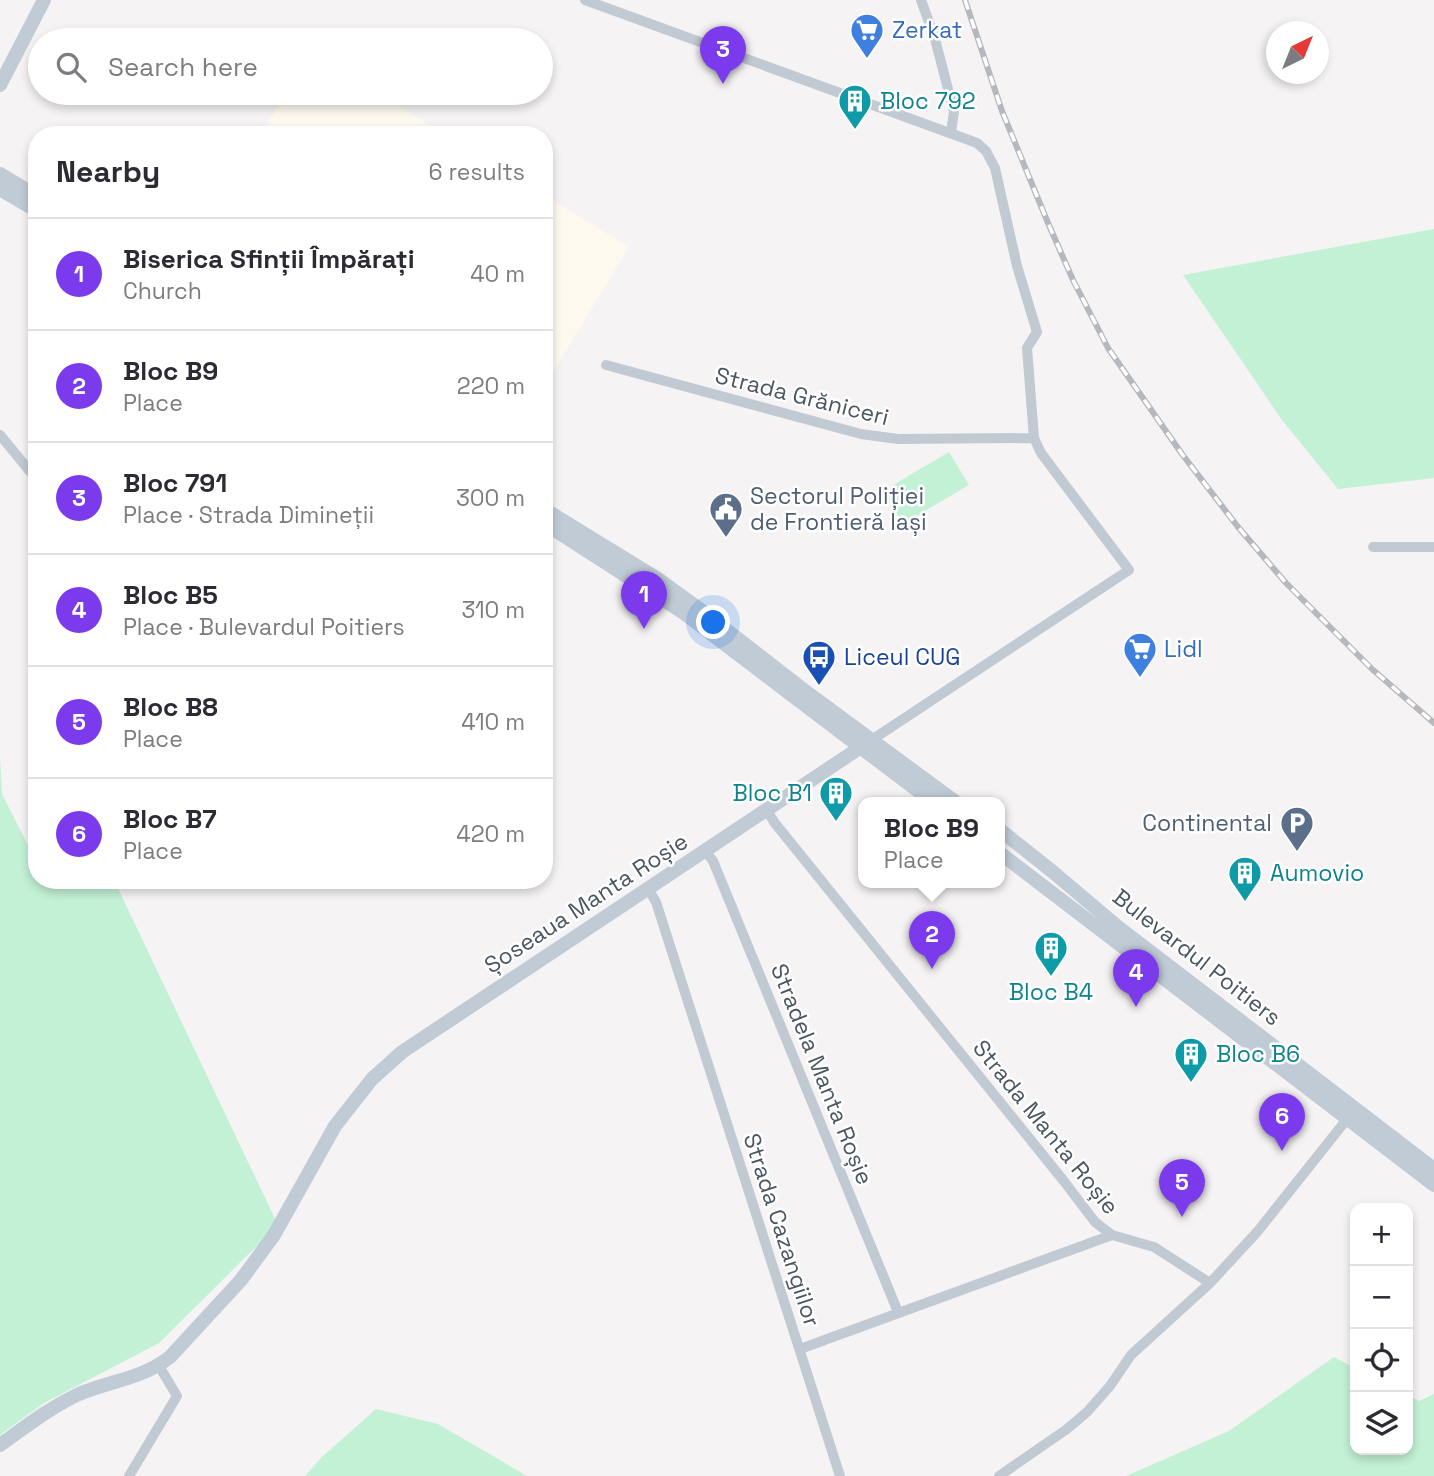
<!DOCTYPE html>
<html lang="en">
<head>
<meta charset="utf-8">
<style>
  body { margin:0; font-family:"Space Grotesk",sans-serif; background:#f7f7f7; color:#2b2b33 }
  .controls { position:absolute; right:21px; bottom:21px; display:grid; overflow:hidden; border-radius:14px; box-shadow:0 4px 10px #0003 }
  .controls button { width:63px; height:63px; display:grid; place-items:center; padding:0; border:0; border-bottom:2px solid #e1e1e2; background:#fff; color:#2b2b33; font:35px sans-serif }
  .compass { position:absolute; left:1266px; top:21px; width:63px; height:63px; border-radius:50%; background:#fff; box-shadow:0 4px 10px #0003; rotate:43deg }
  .you { position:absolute; left:714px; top:623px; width:24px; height:24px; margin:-18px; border:5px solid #fff; border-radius:50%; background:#1a73e8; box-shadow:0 0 0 10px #1a73e833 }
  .badge { display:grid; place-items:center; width:46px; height:46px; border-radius:50%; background:#7c3aed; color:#fff; font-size:23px; font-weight:700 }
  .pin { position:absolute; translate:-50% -58px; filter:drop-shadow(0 2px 4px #0008) }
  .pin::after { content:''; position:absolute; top:37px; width:24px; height:21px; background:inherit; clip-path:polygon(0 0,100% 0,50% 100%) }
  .popup { position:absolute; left:858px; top:797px; width:147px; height:91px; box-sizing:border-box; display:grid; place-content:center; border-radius:14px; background:#fff; filter:drop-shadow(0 2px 5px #0005); font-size:23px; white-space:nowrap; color:#7c7c81 }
  .popup b { font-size:26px; color:#2b2b33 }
  .popup::after { content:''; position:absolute; left:50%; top:100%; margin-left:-14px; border:14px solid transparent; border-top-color:#fff }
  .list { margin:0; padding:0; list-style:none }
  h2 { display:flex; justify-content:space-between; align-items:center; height:91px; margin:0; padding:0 28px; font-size:30px }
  h2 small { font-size:23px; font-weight:400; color:#7c7c81 }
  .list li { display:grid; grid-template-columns:46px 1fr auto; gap:21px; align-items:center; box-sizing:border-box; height:112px; padding:0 28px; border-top:2px solid #e1e1e2 }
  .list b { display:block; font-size:26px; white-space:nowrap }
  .list p { margin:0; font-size:23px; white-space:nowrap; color:#7c7c81 }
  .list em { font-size:23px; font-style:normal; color:#7c7c81 }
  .icon { flex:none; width:38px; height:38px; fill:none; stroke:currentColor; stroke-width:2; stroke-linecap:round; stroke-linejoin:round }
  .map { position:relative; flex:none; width:1434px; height:1476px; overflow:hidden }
  .search { position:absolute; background:#fff; box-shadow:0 4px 10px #0003; left:28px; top:28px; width:525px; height:77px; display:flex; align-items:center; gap:18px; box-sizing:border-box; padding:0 24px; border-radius:38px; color:#7c7c81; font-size:26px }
  .panel { position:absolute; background:#fff; box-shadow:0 4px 10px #0003; left:28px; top:126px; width:525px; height:763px; border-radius:28px }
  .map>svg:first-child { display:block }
  .commercial { fill:#fdf9ef }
  .green { fill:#c3f1d5 }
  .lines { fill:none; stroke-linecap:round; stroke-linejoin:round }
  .street { stroke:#c1cad2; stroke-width:10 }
  .secondary { stroke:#c1cbd6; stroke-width:14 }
  .rail-casing { stroke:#b5b8bd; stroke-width:6 }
  .rail { stroke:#fff; stroke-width:3.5; stroke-dasharray:10; stroke-linecap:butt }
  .labels { text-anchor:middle; stroke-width:5; stroke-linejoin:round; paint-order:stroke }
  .shop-label { font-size:23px; fill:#366cbe; stroke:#fff; text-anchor:start }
  .culture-label { font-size:23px; fill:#0d838f; stroke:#fff; text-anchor:start }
  .street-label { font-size:23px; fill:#4a5661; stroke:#fff }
  .service-label { font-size:23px; fill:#4e5e75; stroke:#fff; text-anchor:start }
  .transit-label { font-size:23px; fill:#164399; stroke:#fff; text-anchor:start }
</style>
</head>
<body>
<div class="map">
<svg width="1434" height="1476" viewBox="0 0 1434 1476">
  <rect width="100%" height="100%" fill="#f5f3f3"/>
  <path class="commercial" d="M286 93H377L446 135H260Z
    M544 195 629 247 544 387Z"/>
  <path class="green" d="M1434 229V478L1338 489 1282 420 1183 275Z
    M949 452 969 485 903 524 883 491Z
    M0 758 2 794 37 863V880H46L50 887 54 880H114L278 1225 159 1343 44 1403 0 1435Z
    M1334 1357 1355 1368V1450H1408V1395L1419 1401 1434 1394V1476H1126L1229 1431Z
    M376 1409 438 1424 527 1476H305L322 1457Z"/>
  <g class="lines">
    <path class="street" d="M585 0 977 143 986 151 995 168 1017 266 1037 332 1027 348 1034 438 1041 453 1129 570 867 743
      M921 0 935 39 954 112 951 132
      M606 365 861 434 898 439 1034 438
      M0 435 37 480
      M1373 547H1434
      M767 810 774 822 1063 1180 1095 1222 1112 1235 1154 1247 1210 1283 1258 1231 1351 1114
      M706 852 713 861 898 1312
      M648 889 656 902 840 1476
      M800 1349 1112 1235
      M129 1476 177 1396 159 1366
      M999 1476 1067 1429 1087 1412 1110 1386 1131 1355 1210 1283"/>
    <path class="secondary" d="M0 85 44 0
      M0 174 37 196
      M0 189 37 211
      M544 509 658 579 702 611 809 694 957 803
      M544 523 681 611 934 803
      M1000 830 1053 872 1118 927 1434 1169
      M1000 853 1434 1185
      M0 1445C25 1427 51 1407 79 1394 111 1380 140 1380 170 1357L241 1280 274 1235 335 1126 372 1079 402 1052 861 747"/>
    <defs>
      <path id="rail" d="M965 0 1002 111 1048 223 1073 280 1108 348 1182 454 1238 527 1286 583 1372 669 1434 723"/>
    </defs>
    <use href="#rail" class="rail-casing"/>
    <use href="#rail" class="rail"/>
  </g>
  <defs>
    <symbol id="supermarket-pin" viewBox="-11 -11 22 30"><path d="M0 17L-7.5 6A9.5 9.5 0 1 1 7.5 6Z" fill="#3f7fe0" stroke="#fff"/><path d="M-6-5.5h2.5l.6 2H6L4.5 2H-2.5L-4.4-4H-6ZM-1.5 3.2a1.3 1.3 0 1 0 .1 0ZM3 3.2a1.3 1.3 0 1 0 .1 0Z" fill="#fff"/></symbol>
    <symbol id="building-pin" viewBox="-11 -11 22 30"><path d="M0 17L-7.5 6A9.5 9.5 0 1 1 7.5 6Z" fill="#0f9aa8" stroke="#fff"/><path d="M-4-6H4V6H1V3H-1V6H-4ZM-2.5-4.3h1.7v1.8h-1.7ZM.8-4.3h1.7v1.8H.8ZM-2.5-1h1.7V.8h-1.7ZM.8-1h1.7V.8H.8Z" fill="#fff"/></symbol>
    <symbol id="civic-pin" viewBox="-11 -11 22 30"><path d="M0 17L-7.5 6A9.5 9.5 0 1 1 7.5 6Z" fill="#5c6f8a" stroke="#fff"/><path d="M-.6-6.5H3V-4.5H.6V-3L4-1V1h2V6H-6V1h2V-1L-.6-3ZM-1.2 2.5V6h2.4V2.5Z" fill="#fff"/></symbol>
    <symbol id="bus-pin" viewBox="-11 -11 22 30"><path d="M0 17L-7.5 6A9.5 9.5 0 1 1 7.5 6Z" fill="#1a4fb4" stroke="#fff"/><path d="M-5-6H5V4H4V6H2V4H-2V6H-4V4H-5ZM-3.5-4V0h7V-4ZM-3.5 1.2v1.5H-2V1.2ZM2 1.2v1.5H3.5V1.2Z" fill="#fff"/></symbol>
    <symbol id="parking-pin" viewBox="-11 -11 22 30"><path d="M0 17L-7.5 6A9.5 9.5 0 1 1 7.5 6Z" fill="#5c6f8a" stroke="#fff"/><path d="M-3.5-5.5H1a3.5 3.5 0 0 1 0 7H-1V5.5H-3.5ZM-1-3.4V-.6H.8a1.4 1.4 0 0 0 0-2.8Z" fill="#fff"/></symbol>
  </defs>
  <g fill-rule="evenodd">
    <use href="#supermarket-pin" x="848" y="11" width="38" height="52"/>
    <use href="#building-pin" x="836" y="82" width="38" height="52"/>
    <use href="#civic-pin" x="707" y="490" width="38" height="52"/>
    <use href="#supermarket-pin" x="1121" y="630" width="38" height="52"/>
    <use href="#bus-pin" x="800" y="638" width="38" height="52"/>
    <use href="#building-pin" x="817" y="774" width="38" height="52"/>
    <use href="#parking-pin" x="1278" y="804" width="38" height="52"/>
    <use href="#building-pin" x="1226" y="854" width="38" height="52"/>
    <use href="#building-pin" x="1032" y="929" width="38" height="52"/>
    <use href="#building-pin" x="1172" y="1035" width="38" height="52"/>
  </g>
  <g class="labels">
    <g class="shop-label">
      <text x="892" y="38">Zerkat</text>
      <text x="1164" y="657">Lidl</text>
    </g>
    <g class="culture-label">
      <text x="880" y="109">Bloc 792</text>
      <text x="812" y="801" text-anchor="end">Bloc B1</text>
      <text x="1270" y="881">Aumovio</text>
      <text x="1051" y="1000" text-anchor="middle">Bloc B4</text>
      <text x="1216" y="1062">Bloc B6</text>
    </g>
    <g class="street-label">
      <text transform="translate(802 396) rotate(14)" y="8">Strada Grăniceri</text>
      <text transform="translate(586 903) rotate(-33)" y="8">Șoseaua Manta Roșie</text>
      <text transform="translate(1197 957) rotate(38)" y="8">Bulevardul Poitiers</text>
      <text transform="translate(822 1074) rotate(68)" y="8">Stradela Manta Roșie</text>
      <text transform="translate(1046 1127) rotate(51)" y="8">Strada Manta Roșie</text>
      <text transform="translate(782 1230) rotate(72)" y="8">Strada Cazangiilor</text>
    </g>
    <g class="service-label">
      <text x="750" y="504">Sectorul Poliției<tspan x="750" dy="26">de Frontieră Iași</tspan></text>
      <text x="1272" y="831" text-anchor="end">Continental</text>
    </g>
    <g class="transit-label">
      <text x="844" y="665">Liceul CUG</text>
    </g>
  </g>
</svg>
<div class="controls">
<button>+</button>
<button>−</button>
<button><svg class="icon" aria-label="locate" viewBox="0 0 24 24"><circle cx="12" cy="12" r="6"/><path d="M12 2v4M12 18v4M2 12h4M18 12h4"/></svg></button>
<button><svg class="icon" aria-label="layers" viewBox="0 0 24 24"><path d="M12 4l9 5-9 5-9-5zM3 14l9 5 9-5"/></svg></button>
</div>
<svg class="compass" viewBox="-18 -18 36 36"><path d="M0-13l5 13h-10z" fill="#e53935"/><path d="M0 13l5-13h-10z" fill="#7c7c81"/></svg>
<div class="you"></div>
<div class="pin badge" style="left:644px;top:629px">1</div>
<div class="pin badge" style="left:932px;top:969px">2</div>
<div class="popup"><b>Bloc B9</b>Place</div>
<div class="pin badge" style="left:723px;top:84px">3</div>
<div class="pin badge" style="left:1136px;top:1007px">4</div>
<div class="pin badge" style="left:1182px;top:1217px">5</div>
<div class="pin badge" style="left:1282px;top:1151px">6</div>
<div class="search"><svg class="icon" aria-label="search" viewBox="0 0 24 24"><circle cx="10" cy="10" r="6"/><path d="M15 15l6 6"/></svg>Search here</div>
<section class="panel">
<h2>Nearby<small>6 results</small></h2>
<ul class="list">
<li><span class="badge">1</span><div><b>Biserica Sfinții Împărați</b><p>Church</p></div><em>40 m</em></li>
<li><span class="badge">2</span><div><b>Bloc B9</b><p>Place</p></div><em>220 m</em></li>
<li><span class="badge">3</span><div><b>Bloc 791</b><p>Place · Strada Dimineții</p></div><em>300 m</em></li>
<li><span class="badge">4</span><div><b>Bloc B5</b><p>Place · Bulevardul Poitiers</p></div><em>310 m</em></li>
<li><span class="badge">5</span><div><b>Bloc B8</b><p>Place</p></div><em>410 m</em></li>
<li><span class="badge">6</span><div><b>Bloc B7</b><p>Place</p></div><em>420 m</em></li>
</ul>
</section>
</div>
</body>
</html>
